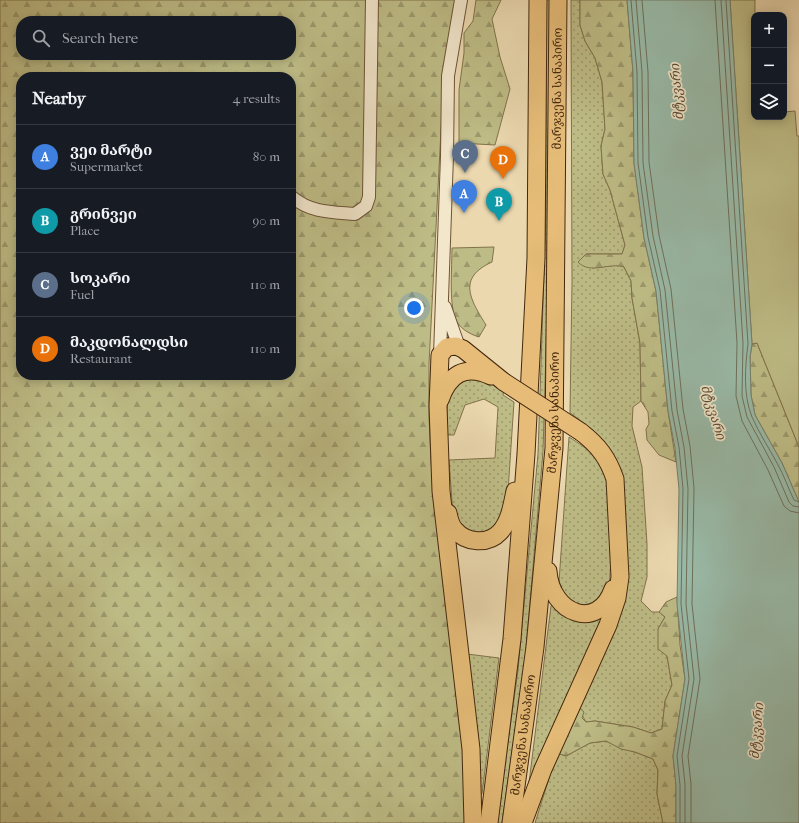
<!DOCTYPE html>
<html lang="en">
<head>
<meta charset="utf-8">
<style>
  body { margin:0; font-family:"IM FELL French Canon","Noto Serif Georgian",serif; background:#20242c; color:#f1f3f6 }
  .controls { position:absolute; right:12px; top:12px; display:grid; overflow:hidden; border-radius:8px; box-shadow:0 2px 10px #0003 }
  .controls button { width:36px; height:36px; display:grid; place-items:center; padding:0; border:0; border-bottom:1px solid #363941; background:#171b24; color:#f1f3f6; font:20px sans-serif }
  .you { position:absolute; left:414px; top:308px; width:14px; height:14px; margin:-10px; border:3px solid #fff; border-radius:50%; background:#1a73e8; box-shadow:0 0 0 6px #1a73e833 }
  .badge { display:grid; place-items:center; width:26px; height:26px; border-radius:50%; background:#2563eb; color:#fff; font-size:13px; font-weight:700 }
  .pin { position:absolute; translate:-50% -33px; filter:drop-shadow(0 1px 2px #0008) }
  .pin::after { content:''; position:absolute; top:21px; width:14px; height:12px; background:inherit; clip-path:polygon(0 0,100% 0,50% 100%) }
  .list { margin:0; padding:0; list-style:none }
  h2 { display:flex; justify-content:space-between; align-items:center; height:52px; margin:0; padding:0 16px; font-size:17px }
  h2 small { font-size:13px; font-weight:400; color:#9ea1a6 }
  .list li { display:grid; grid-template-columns:26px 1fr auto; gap:12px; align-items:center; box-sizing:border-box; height:64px; padding:0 16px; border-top:1px solid #363941 }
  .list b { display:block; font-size:15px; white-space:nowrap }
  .list p { margin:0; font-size:13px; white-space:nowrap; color:#9ea1a6 }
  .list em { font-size:13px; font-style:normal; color:#9ea1a6 }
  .icon { flex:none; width:22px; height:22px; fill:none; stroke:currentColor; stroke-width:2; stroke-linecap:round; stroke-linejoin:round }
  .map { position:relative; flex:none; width:799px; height:823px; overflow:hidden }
  .search { position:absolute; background:#171b24; box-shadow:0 2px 10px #0003; left:16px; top:16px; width:280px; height:44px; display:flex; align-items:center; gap:10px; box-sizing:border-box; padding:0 14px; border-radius:16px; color:#9ea1a6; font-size:15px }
  .panel { position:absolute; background:#171b24; box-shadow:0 2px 10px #0003; left:16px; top:72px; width:280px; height:308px; border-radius:16px }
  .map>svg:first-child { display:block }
  .grass { fill:url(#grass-dots); stroke:#80724a }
  .forest { fill:url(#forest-firs); stroke:#80724a; fill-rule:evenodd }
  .park { fill:#bebc86; stroke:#80724a }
  .water { fill:#99baa8; stroke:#777f6a }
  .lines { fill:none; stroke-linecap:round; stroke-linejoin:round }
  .shore { stroke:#6e705a; stroke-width:1 }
  .minor-casing { stroke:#6d5336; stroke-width:14 }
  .highway-casing { stroke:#43270d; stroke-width:19 }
  .minor { stroke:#f2e6cb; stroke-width:12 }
  .highway { stroke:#e6bc78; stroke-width:17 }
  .highway-bridge-casing { stroke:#43270d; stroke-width:19; stroke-linecap:butt }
  .highway-bridge { stroke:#e6bc78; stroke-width:17 }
  .labels { text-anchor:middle; stroke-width:3.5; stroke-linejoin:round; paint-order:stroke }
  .street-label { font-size:12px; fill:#43270d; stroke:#f2e6cb }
  .water-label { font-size:13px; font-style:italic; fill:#584c34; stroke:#f2e6cb }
</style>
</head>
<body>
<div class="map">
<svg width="799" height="823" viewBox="0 0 799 823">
  <defs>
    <pattern id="grass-dots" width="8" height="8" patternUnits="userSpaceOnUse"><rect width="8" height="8" fill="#bebc86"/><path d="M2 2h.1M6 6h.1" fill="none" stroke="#9c996c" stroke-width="1.8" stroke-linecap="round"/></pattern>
    <pattern id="forest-firs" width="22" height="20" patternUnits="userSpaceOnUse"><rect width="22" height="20" fill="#bebc86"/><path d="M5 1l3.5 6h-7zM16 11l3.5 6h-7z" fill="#9c996c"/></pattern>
  </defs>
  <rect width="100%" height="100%" fill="#ebd8af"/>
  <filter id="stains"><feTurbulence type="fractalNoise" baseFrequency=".005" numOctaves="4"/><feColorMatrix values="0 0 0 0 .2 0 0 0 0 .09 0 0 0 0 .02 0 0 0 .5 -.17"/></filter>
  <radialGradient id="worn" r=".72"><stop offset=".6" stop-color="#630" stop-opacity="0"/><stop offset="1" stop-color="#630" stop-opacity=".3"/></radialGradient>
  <path class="grass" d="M546 0H550V212L543 452 524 671 502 823H497L518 670 538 454 546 213Z
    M571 0H580V25L585 41 595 58 602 82 605 129 601 146 603 174 610 190 625 245 622 254H586L592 268 618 265 624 267 631 281 632 298 640 343 641 401 633 407 632 426 642 467 647 544V577L641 601 652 612H659L665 617 658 629 667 656 672 685 665 701 662 729 651 733 633 727 595 721 586 722 577 706 614 622 616 462C603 439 592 428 570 413L572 282Z
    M473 376 504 388 503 395 514 402 507 506 499 526 473 539 453 515 449 460 495 458 498 407 484 399 465 405 454 435H447C447 419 444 398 456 385 460 381 468 379 473 376Z
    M569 437C589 450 603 458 607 484L611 563 609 586 590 608 570 606 560 589 559 582Z
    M553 603 610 607 528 791 551 606Z
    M467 654 499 658 482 794 479 795Z
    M606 741C621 749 637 752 653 759L658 770 657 794 663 823H535L557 753 566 756 590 743Z"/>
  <path class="forest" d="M0 0H456L444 71 429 364V417L431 463 459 680 467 823H0ZM21 21H291V55H21ZM21 77H291V375H21Z
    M476 0H501L492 19 500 57 510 89 495 145 459 143V90L464 53V33L473 21Z
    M580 0H627L633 72 634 163 644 238 656 291 668 411 676 462 659 455 647 440 646 429 649 424 648 412 641 401 640 343 632 298 631 281 624 267C610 262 590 275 578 262L586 254H622L625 245 610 190 603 174 601 146 605 129 602 82 595 58 585 41 580 25Z
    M494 247 492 262C457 278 470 299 486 325L479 337C469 334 459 328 455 318 449 301 452 267 452 248Z
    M757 343 799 447V502L782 463 755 415 751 395 750 357 752 344Z
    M677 597 680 645 685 679 673 756 676 785V823H663L657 794 658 770 653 759 635 752 621 749 606 741 590 743 566 756 557 753 577 706 584 712 582 718 586 722 595 721 633 727 651 733 662 729 665 701 672 685 667 656 658 649V629L665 617 659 612 666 602Z"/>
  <path class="park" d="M730 0H755L754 117H784V112L795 111 797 136H799V447L757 343 752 344Z"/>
  <path class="water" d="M627 0H730L752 344 750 357 751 395 755 415 782 463 799 502V823H676V785L673 756 685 679 677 604 679 489 675 448 668 411 656 291 644 238 634 163 633 72Z"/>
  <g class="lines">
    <path class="shore" d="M631 0 637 72 638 163 648 237 660 290 672 411 679 447 683 489 681 604 689 679 677 756 680 785V823
      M636 0 642 72 643 163 653 236 665 290 677 410 684 447 688 489 686 604 694 679 682 756 685 784V823
      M642 0 648 72 649 162 659 235 671 289 683 409 690 446 694 488 692 604 700 679 688 756 691 784V823
      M715 0 737 343 736 396 742 421 768 470 784 506 790 511 799 513
      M721 0 743 343 742 396 747 417 774 467 789 502 793 506 799 507
      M726 0 748 344C745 367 743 395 752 417 759 433 769 448 777 463 784 475 788 488 794 500L799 502"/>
    <defs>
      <path id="minor" d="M292 197C311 213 332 212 355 214L366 206 369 197 372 0
        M445 307 459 347
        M440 355 447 156 448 76 461 0"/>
      <g id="highway">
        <path d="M440 400C449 374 465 364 491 376"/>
        <path d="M448 513C449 518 451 526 455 530 466 543 488 545 500 532 510 521 512 505 515 491"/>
        <path d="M548 571C551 614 598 632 613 589"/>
        <path d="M473 823 471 749 441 491 438 406 440 355 447 347 456 346 463 349 504 382"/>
        <path d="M489 823 512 639 526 454 536 258 538 0"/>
        <path id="s1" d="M511 823 535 647 554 448 558 0"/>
        <path d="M523 823 543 769 608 625 617 598 620 577 615 479C608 458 598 445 581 432"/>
      </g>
    </defs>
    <use href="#minor" class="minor-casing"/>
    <use href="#highway" class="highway-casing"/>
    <use href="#minor" class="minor"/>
    <use href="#highway" class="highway"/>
    <defs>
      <path id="highway-bridge" d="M504 382 581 432"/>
    </defs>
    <use href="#highway-bridge" class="highway-bridge-casing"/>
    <use href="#highway-bridge" class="highway-bridge"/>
  </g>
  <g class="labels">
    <g class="street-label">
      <text dy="4" stroke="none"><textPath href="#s1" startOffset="737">მარჯვენა სანაპირო</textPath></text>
      <text dy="4" stroke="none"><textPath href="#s1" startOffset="413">მარჯვენა სანაპირო</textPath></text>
      <text dy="4" stroke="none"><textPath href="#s1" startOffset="89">მარჯვენა სანაპირო</textPath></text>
    </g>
    <g class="water-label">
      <text transform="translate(676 92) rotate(-94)" y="5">მტკვარი</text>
      <text transform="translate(714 412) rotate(73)" y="5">მტკვარი</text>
      <text transform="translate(756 731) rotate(-85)" y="5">მტკვარი</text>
    </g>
  </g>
  <rect width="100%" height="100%" filter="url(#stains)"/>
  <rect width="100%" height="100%" fill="url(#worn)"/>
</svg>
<div class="controls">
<button>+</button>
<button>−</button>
<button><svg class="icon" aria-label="layers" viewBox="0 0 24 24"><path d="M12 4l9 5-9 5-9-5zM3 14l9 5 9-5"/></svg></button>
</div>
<div class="you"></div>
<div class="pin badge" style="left:464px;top:213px;background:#3f7fe0">A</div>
<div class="pin badge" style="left:499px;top:221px;background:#0f9aa8">B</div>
<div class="pin badge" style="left:465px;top:173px;background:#5c6f8a">C</div>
<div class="pin badge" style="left:503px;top:179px;background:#e8710a">D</div>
<div class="search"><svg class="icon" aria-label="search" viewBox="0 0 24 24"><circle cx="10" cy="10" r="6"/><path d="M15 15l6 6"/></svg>Search here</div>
<section class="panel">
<h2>Nearby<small>4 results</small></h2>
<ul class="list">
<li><span class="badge" style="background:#3f7fe0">A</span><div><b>ვეი მარტი</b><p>Supermarket</p></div><em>80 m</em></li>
<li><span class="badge" style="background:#0f9aa8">B</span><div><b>გრინვეი</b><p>Place</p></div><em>90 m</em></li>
<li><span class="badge" style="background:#5c6f8a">C</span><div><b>სოკარი</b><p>Fuel</p></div><em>110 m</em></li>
<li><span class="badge" style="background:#e8710a">D</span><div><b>მაკდონალდსი</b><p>Restaurant</p></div><em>110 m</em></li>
</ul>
</section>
</div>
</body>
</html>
